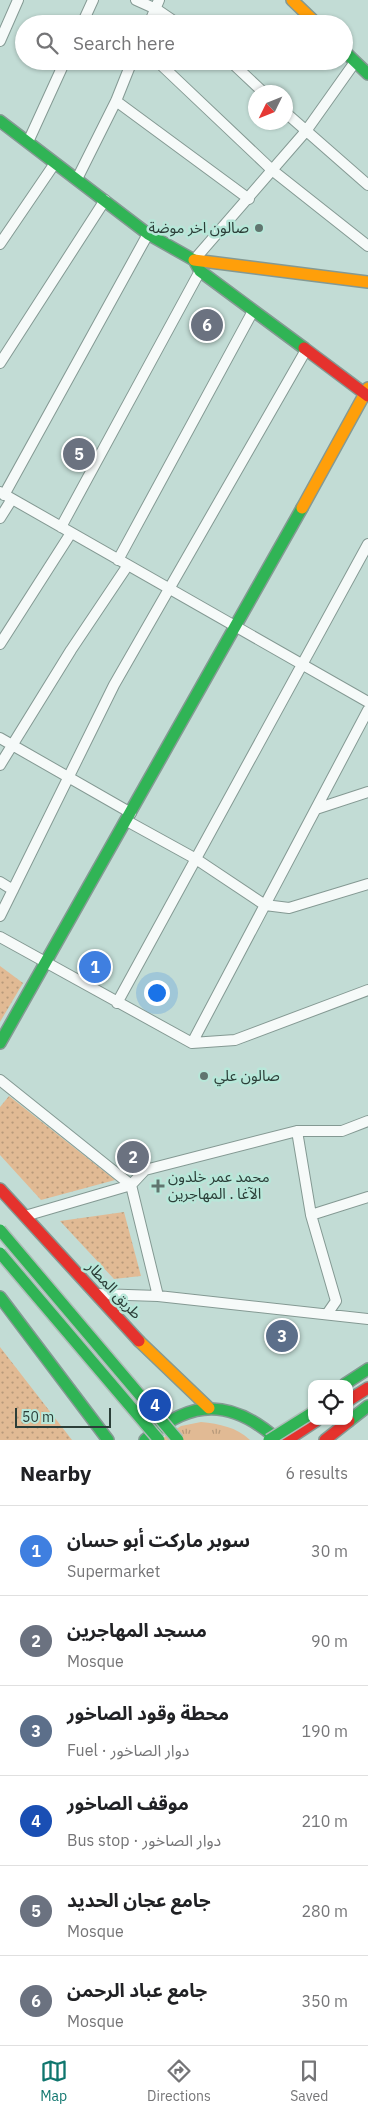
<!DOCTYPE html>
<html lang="en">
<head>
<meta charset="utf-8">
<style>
  body { margin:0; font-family:"IBM Plex Sans","Noto Sans Arabic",sans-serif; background:#f2f2f2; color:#202124 }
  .controls { position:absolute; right:15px; bottom:15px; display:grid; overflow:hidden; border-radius:10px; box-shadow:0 1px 4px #0004 }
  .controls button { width:45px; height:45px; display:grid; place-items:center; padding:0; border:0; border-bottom:1px solid #e0e0e0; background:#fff; color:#202124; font:25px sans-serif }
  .compass { position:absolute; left:248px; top:85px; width:45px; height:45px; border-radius:50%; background:#fff; box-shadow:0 1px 4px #0004; rotate:227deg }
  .scale { position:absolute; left:15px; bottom:12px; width:96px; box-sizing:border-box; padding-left:5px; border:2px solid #2b3e38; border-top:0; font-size:14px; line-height:18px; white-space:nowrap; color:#2b3e38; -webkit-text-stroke:4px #b8e7d9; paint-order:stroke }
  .you { position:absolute; left:156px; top:992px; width:18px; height:18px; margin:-12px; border:4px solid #fff; border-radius:50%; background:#1a73e8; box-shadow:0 0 0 8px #1a73e833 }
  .badge { display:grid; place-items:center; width:32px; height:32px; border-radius:50%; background:#0f766e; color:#fff; font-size:16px; font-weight:700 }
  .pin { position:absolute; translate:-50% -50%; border:2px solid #fff; box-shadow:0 1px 5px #0006 }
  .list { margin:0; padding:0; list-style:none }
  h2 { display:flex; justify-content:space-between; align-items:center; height:65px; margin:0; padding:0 20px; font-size:21px }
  h2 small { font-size:16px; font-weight:400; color:#757577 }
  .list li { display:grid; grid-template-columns:32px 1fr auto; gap:15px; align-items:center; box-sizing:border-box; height:90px; padding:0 20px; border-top:1px solid #e0e0e0 }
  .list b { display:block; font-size:19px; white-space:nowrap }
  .list p { margin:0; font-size:16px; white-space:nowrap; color:#757577 }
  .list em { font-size:16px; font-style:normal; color:#757577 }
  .icon { flex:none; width:28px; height:28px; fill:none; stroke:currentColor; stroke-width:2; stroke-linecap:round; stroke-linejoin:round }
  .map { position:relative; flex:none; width:368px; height:1440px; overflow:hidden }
  .search { position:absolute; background:#fff; box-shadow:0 1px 4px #0004; left:15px; right:15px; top:15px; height:55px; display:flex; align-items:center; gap:12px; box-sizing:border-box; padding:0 18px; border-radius:28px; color:#757577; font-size:19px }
  .sheet { height:605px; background:#fff }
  nav { display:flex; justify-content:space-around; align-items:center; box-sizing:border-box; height:70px; border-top:1px solid #e0e0e0; background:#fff; font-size:14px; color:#757577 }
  nav a { display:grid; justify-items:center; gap:2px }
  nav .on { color:#0f766e }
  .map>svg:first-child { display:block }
  .grass { fill:url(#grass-tufts) }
  .park { fill:url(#park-dots) }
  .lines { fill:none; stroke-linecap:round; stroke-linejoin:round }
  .street-casing { stroke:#849993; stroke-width:12 }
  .fast-casing { stroke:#849993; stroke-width:14 }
  .slow-casing { stroke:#849993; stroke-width:14 }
  .jam-casing { stroke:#849993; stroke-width:14 }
  .street { stroke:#f6faf9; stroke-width:10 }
  .fast { stroke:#30b455; stroke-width:11 }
  .slow { stroke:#ff9f0a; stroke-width:11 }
  .jam { stroke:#e5322d; stroke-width:11 }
  .fast-bridge-casing { stroke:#acbab6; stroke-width:14; stroke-linecap:butt }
  .fast-bridge { stroke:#30b455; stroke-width:11 }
  .poi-dot { fill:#60756f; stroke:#b8e7d9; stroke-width:2 }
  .labels { text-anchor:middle; stroke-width:5; stroke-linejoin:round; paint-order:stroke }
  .poi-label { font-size:15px; fill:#2b3e38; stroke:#b8e7d9; text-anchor:start }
  .street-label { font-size:15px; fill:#2b3e38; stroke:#b8e7d9 }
</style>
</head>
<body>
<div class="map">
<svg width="368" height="1440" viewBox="0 0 368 1440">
  <defs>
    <pattern id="grass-tufts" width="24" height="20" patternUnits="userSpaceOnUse" patternTransform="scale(1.25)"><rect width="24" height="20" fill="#e1ba94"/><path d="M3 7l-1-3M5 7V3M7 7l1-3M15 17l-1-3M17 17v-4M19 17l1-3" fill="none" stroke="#b7997a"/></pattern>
    <pattern id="park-dots" width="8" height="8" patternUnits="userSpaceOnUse" patternTransform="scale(1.25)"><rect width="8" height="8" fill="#e1ba94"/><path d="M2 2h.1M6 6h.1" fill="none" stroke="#b7997a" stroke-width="1.8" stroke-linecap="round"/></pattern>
  </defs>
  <rect width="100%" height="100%" fill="#c2dcd5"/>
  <path class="grass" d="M201 1422C220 1424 236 1427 250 1440H160L181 1426Z"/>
  <path class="park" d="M0 966 23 983 0 1022Z
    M9 1096 115 1180 41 1200 0 1155V1107Z
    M124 1212 141 1276 114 1279 60 1221Z
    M0 1347 72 1440H0Z"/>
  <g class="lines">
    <defs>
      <path id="street" d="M136 0 156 9 178 24
        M82 24 93 0
        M149 24 159 0
        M0 41 18 0
        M157 61 272 170 368 246
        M230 61 263 92
        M116 101 249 199
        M286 113 368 185
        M28 142 65 61
        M77 179 116 101 132 61
        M0 244 55 163
        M194 260 306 131 355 62
        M0 363 105 200
        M0 492 368 702
        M4 495 148 234
        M0 518 12 499
        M61 527 200 271
        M118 560 253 311
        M0 644 71 533
        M0 738 131 813
        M0 765 71 650 128 565
        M316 809 368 792
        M127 821 196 859 265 905 289 908 368 884
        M0 882 13 890
        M0 916 114 685 306 350
        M0 937 192 1043 235 1040 368 990
        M117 1003 368 544
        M192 1043 368 710
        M0 1080 131 1185 158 1296
        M297 1131 311 1215 336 1301 327 1314
        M311 1215 368 1197
        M25 1216 131 1185 145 1170 297 1131H342L368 1121
        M98 1294 158 1296 368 1319"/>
      <path id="fast" d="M344 51 368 74
        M0 121 148 234 194 260 200 271 304 348
        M0 1043 302 508
        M0 1297 108 1440
        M345 1384 368 1369
        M349 1421 368 1406
        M145 1440C191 1398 232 1399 278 1440"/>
      <path id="slow" d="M292 0 317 24
        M194 260 368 282
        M302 508 368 388
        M139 1341 209 1408"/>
      <path id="jam" d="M304 348 368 396
        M0 1189 139 1341
        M349 1400 368 1388
        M287 1440 316 1421
        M325 1440 349 1421"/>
    </defs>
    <use href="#street" class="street-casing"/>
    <use href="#fast" class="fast-casing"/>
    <use href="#slow" class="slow-casing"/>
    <use href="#jam" class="jam-casing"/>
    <use href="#street" class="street"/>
    <use href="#fast" class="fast"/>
    <use href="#slow" class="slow"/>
    <use href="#jam" class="jam"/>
    <defs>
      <path id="fast-bridge" d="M0 1230 178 1440
        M0 1253 159 1440
        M269 1440 312 1413"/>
    </defs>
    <use href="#fast-bridge" class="fast-bridge-casing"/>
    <use href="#fast-bridge" class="fast-bridge"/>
  </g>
  <g class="poi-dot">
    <circle cx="259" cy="228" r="5"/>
    <circle cx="204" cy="1076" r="5"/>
    <path d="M155.5 1178.5h5v5h5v5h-5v5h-5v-5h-5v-5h5z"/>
  </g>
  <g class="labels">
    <g class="poi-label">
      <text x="249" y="233" text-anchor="end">صالون اخر موضة</text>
      <text x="214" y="1081">صالون علي</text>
      <text x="168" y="1182">محمد عمر خلدون<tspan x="168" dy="17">الآغا . المهاجرين</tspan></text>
    </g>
    <g class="street-label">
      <text transform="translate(114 1290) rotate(47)" y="5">طريق المطار</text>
    </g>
  </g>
</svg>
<div class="controls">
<button><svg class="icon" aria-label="locate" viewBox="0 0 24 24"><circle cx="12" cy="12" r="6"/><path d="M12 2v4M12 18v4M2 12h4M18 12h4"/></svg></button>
</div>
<svg class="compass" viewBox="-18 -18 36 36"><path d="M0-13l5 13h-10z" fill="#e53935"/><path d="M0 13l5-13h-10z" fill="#757577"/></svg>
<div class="scale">50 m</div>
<div class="you"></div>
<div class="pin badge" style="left:95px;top:967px;background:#3f7fe0">1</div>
<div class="pin badge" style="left:133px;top:1157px;background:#6b7280">2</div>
<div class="pin badge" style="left:282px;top:1336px;background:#5c6f8a">3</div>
<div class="pin badge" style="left:155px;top:1405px;background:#1a4fb4">4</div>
<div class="pin badge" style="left:79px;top:454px;background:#6b7280">5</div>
<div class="pin badge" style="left:207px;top:325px;background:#6b7280">6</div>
<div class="search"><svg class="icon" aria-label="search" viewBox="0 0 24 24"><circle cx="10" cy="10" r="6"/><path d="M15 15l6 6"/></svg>Search here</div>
</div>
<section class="sheet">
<h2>Nearby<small>6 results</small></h2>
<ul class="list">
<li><span class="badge" style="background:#3f7fe0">1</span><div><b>سوبر ماركت أبو حسان</b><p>Supermarket</p></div><em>30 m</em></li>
<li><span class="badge" style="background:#6b7280">2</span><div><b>مسجد المهاجرين</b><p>Mosque</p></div><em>90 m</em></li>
<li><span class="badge" style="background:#5c6f8a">3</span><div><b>محطة وقود الصاخور</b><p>Fuel · دوار الصاخور</p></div><em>190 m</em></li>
<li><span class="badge" style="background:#1a4fb4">4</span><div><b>موقف الصاخور</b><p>Bus stop · دوار الصاخور</p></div><em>210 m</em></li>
<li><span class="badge" style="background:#6b7280">5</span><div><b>جامع عجان الحديد</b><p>Mosque</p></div><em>280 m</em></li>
<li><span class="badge" style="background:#6b7280">6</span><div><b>جامع عباد الرحمن</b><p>Mosque</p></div><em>350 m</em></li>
</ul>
</section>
<nav>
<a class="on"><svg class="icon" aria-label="map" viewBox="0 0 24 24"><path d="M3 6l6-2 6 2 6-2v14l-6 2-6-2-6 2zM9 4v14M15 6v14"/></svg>Map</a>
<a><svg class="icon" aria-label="directions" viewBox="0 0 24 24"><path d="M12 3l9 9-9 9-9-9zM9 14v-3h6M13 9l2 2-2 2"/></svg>Directions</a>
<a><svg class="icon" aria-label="saved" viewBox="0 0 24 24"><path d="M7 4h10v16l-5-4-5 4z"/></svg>Saved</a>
</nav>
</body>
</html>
